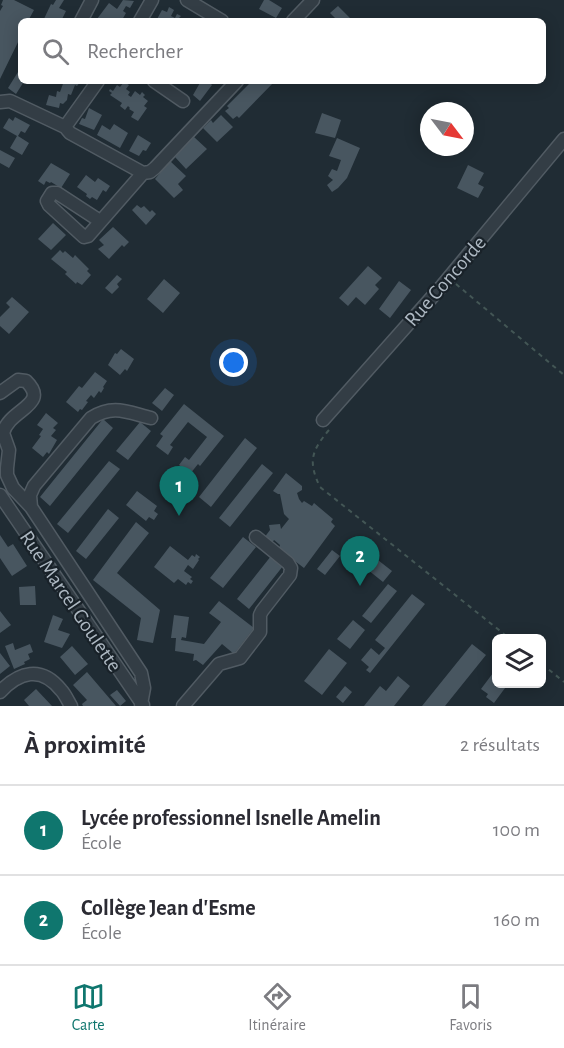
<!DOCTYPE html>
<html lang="fr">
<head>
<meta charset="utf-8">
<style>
  body { margin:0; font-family:"Alegreya Sans",sans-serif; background:#f7f7f7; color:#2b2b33 }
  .controls { position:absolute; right:18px; bottom:18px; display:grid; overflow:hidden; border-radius:9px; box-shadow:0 3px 15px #0003 }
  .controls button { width:54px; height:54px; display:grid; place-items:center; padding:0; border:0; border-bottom:2px solid #e1e1e2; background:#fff; color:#2b2b33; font:30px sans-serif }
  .compass { position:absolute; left:420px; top:102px; width:54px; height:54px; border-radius:50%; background:#fff; box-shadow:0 3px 15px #0003; rotate:122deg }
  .you { position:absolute; left:234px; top:363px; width:21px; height:21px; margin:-15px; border:4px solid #fff; border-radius:50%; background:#1a73e8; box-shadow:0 0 0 9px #1a73e833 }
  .badge { display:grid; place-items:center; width:39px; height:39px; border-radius:50%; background:#0f766e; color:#fff; font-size:20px; font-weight:700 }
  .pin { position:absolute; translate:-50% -50px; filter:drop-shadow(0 2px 3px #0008) }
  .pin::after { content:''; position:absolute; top:32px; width:21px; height:18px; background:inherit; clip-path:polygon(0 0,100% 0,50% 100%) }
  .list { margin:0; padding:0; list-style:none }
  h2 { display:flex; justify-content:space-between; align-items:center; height:78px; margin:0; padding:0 24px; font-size:26px }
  h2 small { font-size:20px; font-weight:400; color:#7c7c81 }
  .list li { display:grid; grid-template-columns:39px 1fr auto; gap:18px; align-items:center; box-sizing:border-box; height:90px; padding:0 24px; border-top:2px solid #e1e1e2 }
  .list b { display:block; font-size:22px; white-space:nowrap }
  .list p { margin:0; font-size:20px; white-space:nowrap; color:#7c7c81 }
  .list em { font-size:20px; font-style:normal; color:#7c7c81 }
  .icon { flex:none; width:33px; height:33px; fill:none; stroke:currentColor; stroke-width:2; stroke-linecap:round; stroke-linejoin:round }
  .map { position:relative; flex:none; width:564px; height:706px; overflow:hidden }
  .search { position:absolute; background:#fff; box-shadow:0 3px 15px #0003; left:18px; right:18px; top:18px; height:66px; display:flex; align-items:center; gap:15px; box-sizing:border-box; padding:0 21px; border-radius:9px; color:#7c7c81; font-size:22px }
  .sheet { height:258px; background:#fff }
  nav { display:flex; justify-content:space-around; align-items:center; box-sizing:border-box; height:84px; border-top:2px solid #e1e1e2; background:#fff; font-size:16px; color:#7c7c81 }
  nav a { display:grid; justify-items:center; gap:3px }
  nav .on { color:#0f766e }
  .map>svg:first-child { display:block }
  .building { fill:#485660 }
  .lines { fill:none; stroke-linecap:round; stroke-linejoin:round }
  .minor-casing { stroke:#515b63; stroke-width:15 }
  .path { stroke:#435655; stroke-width:2; stroke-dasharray:4.5 4.5; stroke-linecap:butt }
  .minor { stroke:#333d45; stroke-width:12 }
  .labels { text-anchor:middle; stroke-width:4.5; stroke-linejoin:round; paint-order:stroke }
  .street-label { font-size:21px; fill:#adb8c2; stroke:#192229 }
</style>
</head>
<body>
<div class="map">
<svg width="564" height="706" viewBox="0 0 564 706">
  <rect width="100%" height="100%" fill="#202c34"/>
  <path class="building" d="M3 0H14L34 10 28 21H21V36L0 79V11L3 6 1 5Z
    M56 0H64L59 8 66 11 61 21H43L51 4 53 5Z
    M123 0 134 1 130 8 126 6 123 11 126 13 122 20 120 18 118 21H99L97 19 109 3 117 9Z
    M264 0H269L282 8 276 18 259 9Z
    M338 6 350 18 347 21H338L330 13Z
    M169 7 174 10 171 16 175 18 177 14 181 16 179 18 185 21H156L162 10 167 12Z
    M21 70V81H23V83L16 94 8 88 18 72Z
    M64 81H81L77 86 75 85 71 95 68 94 67 100 63 104 60 103 59 108 46 105 49 95 56 97 57 91 60 92Z
    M201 81H208L212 85 200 101 193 95Z
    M252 81H275L239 118 237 116 233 119 225 111 229 108 227 106Z
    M124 82 129 85 126 89 130 92 128 95 131 97 135 91 140 95 142 92 145 95 143 97 148 101 144 106 147 108 138 121 131 117 134 112 129 109 130 108 128 106 125 110 120 106 122 103 110 95 112 93 109 91 110 89 113 91 117 85 120 87Z
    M89 108 102 115 94 130 79 124 82 118 85 119Z
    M322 113 341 120 335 138 315 133Z
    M221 115 233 127 217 142 203 128 211 120 213 123Z
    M15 117 30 125 25 133 21 131 18 136 29 143 22 155 10 148 17 136 3 128 9 118 13 121Z
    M114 124 128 133 120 148 97 135 102 125 110 130Z
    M138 135 151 143 146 151 143 150 139 156 129 151Z
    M194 137 207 149 186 169 175 157Z
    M337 138 360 148 347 178 338 188 332 192 327 185 333 180 328 176 332 169 337 171 341 160 329 156Z
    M0 150 15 158 9 168 0 163Z
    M170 161 186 176 178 184 183 190 174 198 155 179Z
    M51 163 70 174 61 188 51 182 50 183 46 181 44 185 38 181Z
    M468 165 484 173 478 184 484 187 478 198 457 188Z
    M86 175 95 182 98 178 110 186 106 192 103 190 97 200 92 197 90 199 86 196 87 194 77 187Z
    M137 205 141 208 144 206 150 212 152 210 156 214 146 225 132 210Z
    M53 223 66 235 51 250 38 239Z
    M113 227 129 242 124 247 122 245 109 259 98 249 104 245 99 240Z
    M60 250 63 253 65 251 73 258 75 255 89 269 87 271 91 275 82 285 77 282 76 284 65 274 67 272 51 259Z
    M368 266 382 278 375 285 379 289 365 305 356 297 348 306 339 298Z
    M117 275 122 279 117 284 119 287 112 294 105 288Z
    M164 279 180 293 163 313 147 299Z
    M399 281 411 290 390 318 379 309Z
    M12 297 29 312 9 334 0 326V317L10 307 6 303Z
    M121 349 134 359 127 371 125 369 120 375 108 365 115 353 117 354Z
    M95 372 107 381 103 387 104 388 101 393 99 391 94 398 91 395 86 401 88 402 82 410 80 409 78 412 66 402 79 386 82 388Z
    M165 388 174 395 162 411 152 403Z
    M184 404 224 436 200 466 198 464 190 474 179 465 185 457 189 460 207 437 188 422 170 445 173 447 168 455 156 446 163 436 160 434Z
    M46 413 58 423 53 428 56 430 51 436 57 440 49 454 47 452 43 457 32 448 41 436 39 435 43 429 37 425Z
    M103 419 113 428 50 506 40 497Z
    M140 422 151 431 128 460 116 451Z
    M245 438 257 448 211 507 199 497Z
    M109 461 120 469 68 533 57 524Z
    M262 464 273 473 230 527 219 518Z
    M286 473 302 486V490L297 493 299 499 302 503 304 501 312 506 314 503 333 519 331 522 335 526 304 568 279 549 280 545 274 540 272 543 264 538 270 530 269 525 280 524 281 529 289 519 284 514 280 494H278L273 491Z
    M137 491 157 506 154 511 158 514 154 520 149 517 146 521 126 505Z
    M108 509 119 518 86 559 76 551Z
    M136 522 149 533 117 573 160 610 153 643 137 640 141 618 93 580Z
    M0 535 8 547 13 544 27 566 12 576 0 558Z
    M243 537 256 547 223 588 210 578Z
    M351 539 392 571 383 582 343 550Z
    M170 546 188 560 192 555 195 557 196 554 200 557 198 559 199 560 193 569 188 565 184 571 192 577 190 579 193 581 191 584 188 582 186 585 178 579 174 583 154 567Z
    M332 550 340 556 325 575 317 569Z
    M271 556 283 566 249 609 237 599Z
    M388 584 397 591 371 623 362 616Z
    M35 586 36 605H20L19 587Z
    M412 594 425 604 370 673 366 670 369 667 361 660 371 648 379 655 385 648 375 640Z
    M219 601 254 628 234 654 222 644 203 665 196 660 193 661 194 654 175 651 176 638H171L174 615 189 617 186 638 182 637 181 640 204 644 221 622 209 613Z
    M0 611 11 625 0 633Z
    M53 615 63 619 58 630 70 634 62 648 44 642Z
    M353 620 365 630 350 649 337 639Z
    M13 643 15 650 30 644 33 652 28 654 30 659 24 662 25 664 14 669 5 646Z
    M472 644 486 655 445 706H422Z
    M72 646 88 664 75 675 60 657Z
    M329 649 347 663 322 695 304 681Z
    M0 653 10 666 0 674Z
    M496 669V684H508L494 703 486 697 488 694 481 689Z
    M87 672 116 706H83L82 704 87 700 73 685Z
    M398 676 410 686 394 706H364L380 686 386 691Z
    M345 686 352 692 343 703 336 697Z
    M36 689 52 706H29L24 700Z
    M117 690 126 701 120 706 110 695Z"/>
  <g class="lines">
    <defs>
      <path id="minor" d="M187 0 222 21
        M81 21 92 0
        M140 21 152 0
        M293 21 313 0
        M154 81 183 101
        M0 102 10 101 65 127 70 133 143 173 150 172 155 168 237 81
        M65 127 98 81
        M100 221 57 193H52L47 201 49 205 84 237 88 236 143 173
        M0 393 18 380 26 381C51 405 9 409 3 433L9 450 7 468V475L13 488 31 507
        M323 420 441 287 564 139
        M0 495 143 705
        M0 692C19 672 41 665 61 690 65 694 68 701 71 706
        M141 704 144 688 141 673 31 507 30 495 34 486 91 418C113 404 127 412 151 418
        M183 706 219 664 240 658 260 632V615L262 611 290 575 291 568 288 563 256 537"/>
    </defs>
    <use href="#minor" class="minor-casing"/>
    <path class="path" d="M456 284 564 375
      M329 430C311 451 308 462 320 487L509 638
      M542 664 564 682"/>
    <use href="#minor" class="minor"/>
  </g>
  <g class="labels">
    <g class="street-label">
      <text transform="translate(445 281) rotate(-49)" y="7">Rue Concorde</text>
      <text transform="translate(71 601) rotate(56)" y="7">Rue Marcel Goulette</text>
    </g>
  </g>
</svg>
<div class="controls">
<button><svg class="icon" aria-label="layers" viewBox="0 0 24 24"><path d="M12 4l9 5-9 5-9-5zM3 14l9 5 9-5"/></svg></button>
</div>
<svg class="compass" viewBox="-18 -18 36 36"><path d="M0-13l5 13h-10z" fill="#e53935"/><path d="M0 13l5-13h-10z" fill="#7c7c81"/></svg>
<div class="you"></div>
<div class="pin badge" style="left:179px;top:516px">1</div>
<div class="pin badge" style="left:360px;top:586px">2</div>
<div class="search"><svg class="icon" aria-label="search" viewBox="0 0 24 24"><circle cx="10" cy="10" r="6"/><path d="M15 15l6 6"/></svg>Rechercher</div>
</div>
<section class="sheet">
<h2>À proximité<small>2 résultats</small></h2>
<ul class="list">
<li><span class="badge">1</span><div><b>Lycée professionnel Isnelle Amelin</b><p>École</p></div><em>100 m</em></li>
<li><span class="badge">2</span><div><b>Collège Jean d'Esme</b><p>École</p></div><em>160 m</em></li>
</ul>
</section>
<nav>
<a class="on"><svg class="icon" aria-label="map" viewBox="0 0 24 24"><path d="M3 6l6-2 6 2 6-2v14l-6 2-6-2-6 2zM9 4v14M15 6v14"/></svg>Carte</a>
<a><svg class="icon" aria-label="directions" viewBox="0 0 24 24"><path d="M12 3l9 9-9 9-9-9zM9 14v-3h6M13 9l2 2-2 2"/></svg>Itinéraire</a>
<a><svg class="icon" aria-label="saved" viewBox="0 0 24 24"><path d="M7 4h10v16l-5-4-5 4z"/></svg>Favoris</a>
</nav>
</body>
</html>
